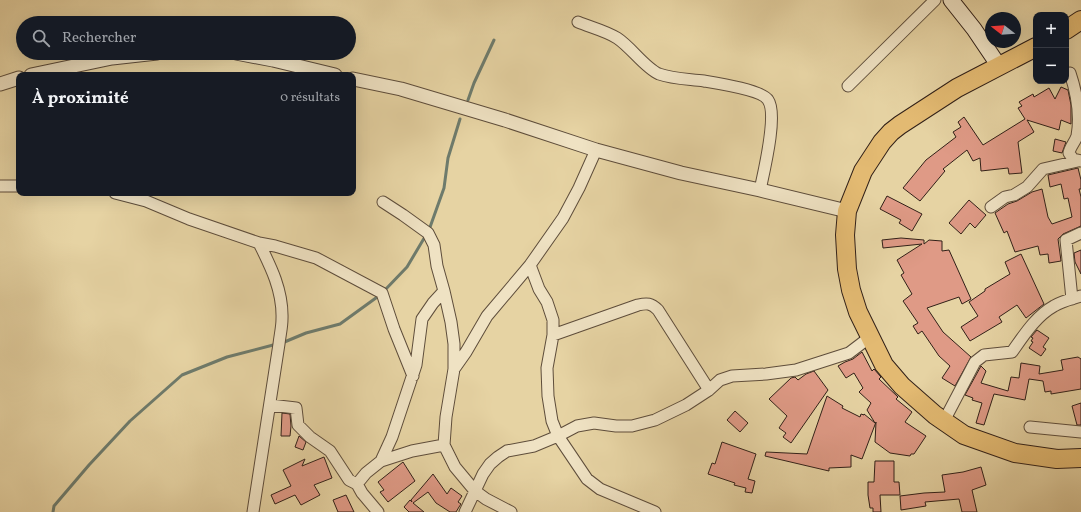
<!DOCTYPE html>
<html lang="fr">
<head>
<meta charset="utf-8">
<style>
  body { margin:0; font-family:Vollkorn,serif; background:#20242c; color:#f1f3f6 }
  .controls { position:absolute; right:12px; top:12px; display:grid; overflow:hidden; border-radius:8px; box-shadow:0 4px 16px #0002 }
  .controls button { width:36px; height:36px; display:grid; place-items:center; padding:0; border:0; border-bottom:1px solid #363941; background:#171b24; color:#f1f3f6; font:20px sans-serif }
  .compass { position:absolute; left:985px; top:12px; width:36px; height:36px; border-radius:50%; background:#171b24; box-shadow:0 4px 16px #0002; rotate:287deg }
  .list { margin:0; padding:0; list-style:none }
  h2 { display:flex; justify-content:space-between; align-items:center; height:52px; margin:0; padding:0 16px; font-size:17px }
  h2 small { font-size:13px; font-weight:400; color:#9ea1a6 }
  .icon { flex:none; width:22px; height:22px; fill:none; stroke:currentColor; stroke-width:2; stroke-linecap:round; stroke-linejoin:round }
  .map { position:relative; flex:none; width:1081px; height:512px; overflow:hidden }
  .search { position:absolute; background:#171b24; box-shadow:0 4px 16px #0002; left:16px; top:16px; width:340px; height:44px; display:flex; align-items:center; gap:10px; box-sizing:border-box; padding:0 14px; border-radius:22px; color:#9ea1a6; font-size:15px }
  .panel { position:absolute; background:#171b24; box-shadow:0 4px 16px #0002; left:16px; top:72px; width:340px; height:124px; border-radius:8px }
  .map>svg:first-child { display:block }
  .lines { fill:none; stroke-linecap:round; stroke-linejoin:round }
  .stream { stroke:#6e7b6c; stroke-width:3 }
  .building { fill:#df9a86; stroke:#312018 }
  .minor-casing { stroke:#5e4d3b; stroke-width:13 }
  .tertiary-casing { stroke:#5e4d3b; stroke-width:15 }
  .secondary-casing { stroke:#312018; stroke-width:17 }
  .trunk-casing { stroke:#312018; stroke-width:20 }
  .minor { stroke:#efe2c3; stroke-width:11 }
  .tertiary { stroke:#efe2c3; stroke-width:13 }
  .secondary { stroke:#efe2c3; stroke-width:15 }
  .trunk { stroke:#e3ba72; stroke-width:18 }
</style>
</head>
<body>
<div class="map">
<svg width="1081" height="512" viewBox="0 0 1081 512">
  <rect width="100%" height="100%" fill="#e6d3a3"/>
  <filter id="stains"><feTurbulence type="fractalNoise" baseFrequency=".005" numOctaves="4"/><feColorMatrix values="0 0 0 0 .2 0 0 0 0 .09 0 0 0 0 .02 0 0 0 .5 -.17"/></filter>
  <radialGradient id="worn" r=".72"><stop offset=".6" stop-color="#630" stop-opacity="0"/><stop offset="1" stop-color="#630" stop-opacity=".3"/></radialGradient>
  <g class="lines">
    <path class="stream" d="M468 100 474 83 494 40
      M429 230 444 188 448 158 460 119
      M384 291 407 267 426 235
      M282 343 306 333 340 324 380 295
      M53 512 54 506 89 465 130 421 182 375 227 357 277 344"/>
  </g>
  <path class="building" d="M1061 87 1068 90 1071 105V124L1061 120 1059 130 1027 120 1034 132 1018 142 1022 173 1009 174 1008 168 981 171 980 158 973 161 967 150 943 169 945 171 920 201 903 188 926 160 956 137 953 132 961 127 958 122 964 117 983 145 1025 119 1018 108 1022 106 1019 102 1033 94 1034 97 1049 88 1055 99Z
    M1055 139 1066 142 1062 153 1053 151Z
    M1078 168 1081 180V189H1079L1081 197V226L1063 234 1058 239 1061 261 1049 263 1048 254 1040 255 1038 246 1015 252 1007 231 1004 233 995 213 1008 204 1017 201 1032 192 1042 189 1048 217 1052 224 1072 217 1068 198 1064 199 1061 184 1050 187 1048 175Z
    M887 196 922 214 912 231 899 223 901 220 880 209Z
    M969 200 986 215 975 228 970 223 961 234 949 223Z
    M901 238 924 240V244L929 240 942 241V251L949 250 971 299 962 304 959 297 927 308 943 332 971 357 955 386 942 378 950 366 939 356 922 331 918 334 913 326 918 323 903 301 912 294 901 275 904 273 897 260 922 244 883 248 882 240Z
    M1081 250V274L1075 262 1074 253Z
    M1021 254 1044 304 1026 318 1017 305 999 317 1002 322 970 341 961 327 978 316 969 302 985 291V289L1010 274 1005 262Z
    M1037 330 1049 338 1043 347 1046 349 1041 356 1029 348 1033 342 1031 341 1033 338 1031 337Z
    M862 352 872 371 874 369 881 377 879 379 898 397 896 399 912 412 905 422 926 436 914 454H911L910 456 890 453 875 442 876 422 862 459 851 455V467L829 468V471L765 456 766 452 807 454 827 396 843 406 842 408 860 417 861 414 864 415V414L875 423 867 410 871 403 859 392 863 388 854 373 846 378 838 366 845 362 853 359Z
    M1078 357 1081 359V389L1051 394V391L1045 392 1043 381 1029 379 1025 400 994 394 984 425 976 423 982 403 972 400 973 398 965 395 981 366 986 371 981 383 1008 391 1011 377 1019 378 1021 363 1040 366 1039 374 1063 370 1061 360Z
    M814 371 828 390 791 443 783 437 786 433 779 428 787 416 769 399 791 378 795 377 798 380 806 374Z
    M1081 403V425H1077L1072 406Z
    M735 411 748 423 740 432 727 420Z
    M282 413 290 414 291 426 290 436H281Z
    M299 436 306 442 303 450 295 447Z
    M722 442 756 454 748 479 755 481 752 493 745 492 746 488 734 485 735 483 708 474 712 463 715 464Z
    M324 457 332 478 314 485 320 495 301 505 295 495 275 504 271 495 291 486 283 470 305 459 302 466Z
    M875 461H894V482H899L900 495H880L881 512H873V508H870L868 495V482H874Z
    M403 462 415 481 388 502 380 492 384 490 378 482Z
    M981 467 986 485 972 490 977 512H962L959 499 925 502 926 506 901 510 900 496 924 493 945 492 942 475 963 472Z
    M433 474 447 494 451 488 462 496 458 502 461 504 459 507 456 512H450L436 503 428 492 413 503 424 512H409L404 507 410 500 412 502 411 500Z
    M346 495 354 512H338L333 500Z"/>
  <g class="lines">
    <defs>
      <path id="minor" d="M578 22C590 27 606 31 617 38 631 47 645 68 659 74 673 79 689 79 704 81 716 83 762 90 768 100 778 114 764 171 760 190
        M1070 73C1077 94 1081 114 1077 136 1075 142 1070 147 1069 153L1073 159 1081 161
        M848 86 935 0
        M0 186H19
        M115 193 146 201 189 219 259 243 275 246 316 258 382 293 394 329 413 376
        M383 202 403 215 428 233 434 245 437 266 444 291 451 322 454 344V369L446 417 444 445 455 467 475 491 486 499 511 512
        M991 207 1005 197 1014 195 1027 187 1043 169 1078 161
        M530 265 539 289 547 302 553 320V335L547 368 548 396 552 421 558 436 587 479 600 489 655 512
        M1072 299 1066 240 1081 233
        M553 335 638 305C647 303 651 303 658 310L709 390
        M454 369 466 352 487 316 530 265 563 218 579 188 596 150
        M270 405 296 408 298 425 310 437 330 451 349 480 357 484 362 493 378 512
        M944 421 975 362 984 355 1012 352C1024 335 1036 316 1054 306 1062 301 1072 299 1081 296
        M1030 427 1081 432
        M381 461 412 451 444 445
        M357 484 366 473 381 461 392 437 416 365 422 319 433 303 444 291
        M253 512 279 344C280 335 282 327 282 319 283 291 271 267 259 243
        M465 512 483 474 490 464 498 457 507 451 534 446 558 436 577 426 594 423 616 426H632L655 420 686 405 709 390 720 380 732 376 766 374 796 370 849 353 870 337"/>
      <path id="tertiary" d="M236 53 273 60 335 75
        M31 75 112 58 157 53
        M353 79 401 89 505 120 596 150 681 173 760 190 847 211
        M0 84 19 78"/>
      <path id="secondary" d="M951 0 974 29 999 66"/>
      <path id="trunk" d="M1066 30 1081 20
        M1036 47 957 88 900 125 891 132 882 142 863 171 847 211 845 235 847 269 851 290 858 312 884 365 902 386 935 415 964 435 1015 453 1057 459 1081 458"/>
    </defs>
    <use href="#minor" class="minor-casing"/>
    <use href="#tertiary" class="tertiary-casing"/>
    <use href="#secondary" class="secondary-casing"/>
    <use href="#trunk" class="trunk-casing"/>
    <use href="#minor" class="minor"/>
    <use href="#tertiary" class="tertiary"/>
    <use href="#secondary" class="secondary"/>
    <use href="#trunk" class="trunk"/>
  </g>
  <rect width="100%" height="100%" filter="url(#stains)"/>
  <rect width="100%" height="100%" fill="url(#worn)"/>
</svg>
<div class="controls">
<button>+</button>
<button>−</button>
</div>
<svg class="compass" viewBox="-18 -18 36 36"><path d="M0-13l5 13h-10z" fill="#e53935"/><path d="M0 13l5-13h-10z" fill="#9ea1a6"/></svg>
<div class="search"><svg class="icon" aria-label="search" viewBox="0 0 24 24"><circle cx="10" cy="10" r="6"/><path d="M15 15l6 6"/></svg>Rechercher</div>
<section class="panel">
<h2>À proximité<small>0 résultats</small></h2>
<ul class="list">
</ul>
</section>
</div>
</body>
</html>
